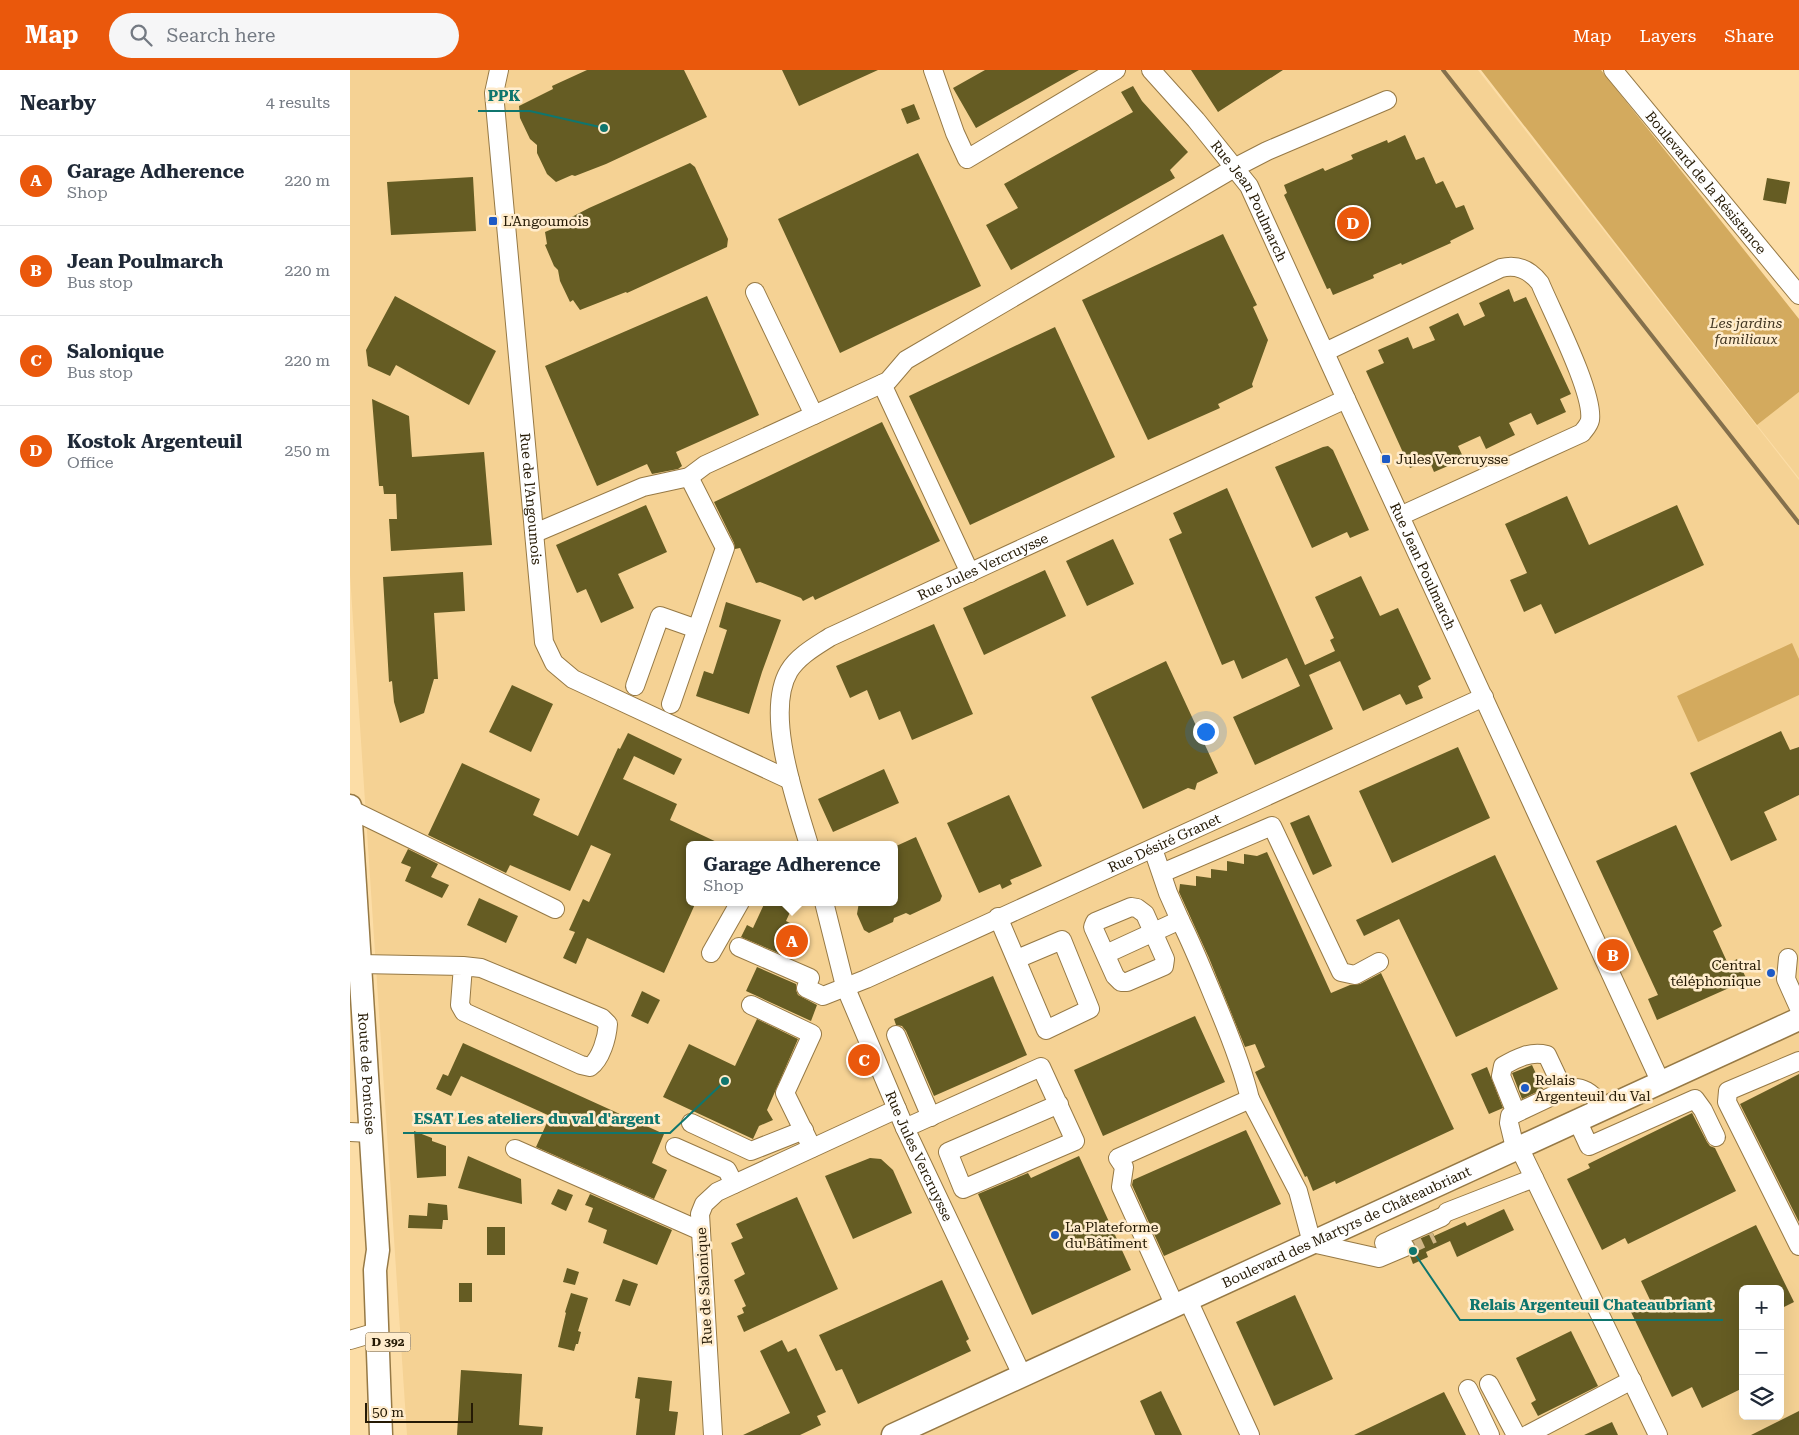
<!DOCTYPE html>
<html lang="en">
<head>
<meta charset="utf-8">
<style>
  body { margin:0; font-family:"Roboto Serif",serif; background:#f6f6f7; color:#1f2937 }
  .controls { position:absolute; right:15px; bottom:15px; display:grid; overflow:hidden; border-radius:8px; box-shadow:0 5px 20px #0002 }
  .controls button { width:45px; height:45px; display:grid; place-items:center; padding:0; border:0; border-bottom:1px solid #e0e1e3; background:#fff; color:#1f2937; font:25px sans-serif }
  .scale { position:absolute; left:15px; bottom:12px; width:108px; box-sizing:border-box; padding-left:5px; border:2px solid #251a05; border-top:0; font-size:14px; line-height:18px; white-space:nowrap; color:#251a05; -webkit-text-stroke:4px #ffeccc; paint-order:stroke }
  .you { position:absolute; left:855px; top:661px; width:18px; height:18px; margin:-12px; border:4px solid #fff; border-radius:50%; background:#1a73e8; box-shadow:0 0 0 8px #1a73e833 }
  .badge { display:grid; place-items:center; width:32px; height:32px; border-radius:50%; background:#ea580c; color:#fff; font-size:16px; font-weight:700 }
  .pin { position:absolute; translate:-50% -50%; border:2px solid #fff; box-shadow:0 1px 5px #0006 }
  .popup { position:absolute; left:336px; top:771px; width:212px; height:65px; box-sizing:border-box; display:grid; place-content:center; border-radius:8px; background:#fff; filter:drop-shadow(0 1px 4px #0005); font-size:16px; white-space:nowrap; color:#747a83 }
  .popup b { font-size:19px; color:#1f2937 }
  .popup::after { content:''; position:absolute; left:50%; top:100%; margin-left:-10px; border:10px solid transparent; border-top-color:#fff }
  .list { margin:0; padding:0; list-style:none }
  h2 { display:flex; justify-content:space-between; align-items:center; height:65px; margin:0; padding:0 20px; font-size:21px }
  h2 small { font-size:16px; font-weight:400; color:#747a83 }
  .list li { display:grid; grid-template-columns:32px 1fr auto; gap:15px; align-items:center; box-sizing:border-box; height:90px; padding:0 20px; border-top:1px solid #e0e1e3 }
  .list b { display:block; font-size:19px; white-space:nowrap }
  .list p { margin:0; font-size:16px; white-space:nowrap; color:#747a83 }
  .list em { font-size:16px; font-style:normal; color:#747a83 }
  .icon { flex:none; width:28px; height:28px; fill:none; stroke:currentColor; stroke-width:2; stroke-linecap:round; stroke-linejoin:round }
  .map { position:relative; flex:none; width:1449px; height:1365px; overflow:hidden }
  header { display:flex; align-items:center; gap:30px; box-sizing:border-box; height:70px; padding:0 25px; background:#ea580c; color:#fff }
  header strong { font-size:24px }
  nav { display:flex; gap:28px; margin-inline-start:auto; font-size:18px }
  .search { width:350px; height:45px; background:#f6f6f7; display:flex; align-items:center; gap:12px; box-sizing:border-box; padding:0 18px; border-radius:28px; color:#747a83; font-size:19px }
  main { display:flex }
  aside { flex:1; background:#fff }
  .map>svg:first-child { display:block }
  .built { fill:#f5d294; fill-rule:evenodd }
  .green { fill:#d3aa5e }
  .building { fill:#655c23 }
  .lines { fill:none; stroke-linecap:round; stroke-linejoin:round }
  .minor-tunnel { stroke:#d1b686; stroke-width:18; stroke-dasharray:18 9; stroke-linecap:butt }
  .minor-casing { stroke:#967945; stroke-width:20 }
  .major-casing { stroke:#967945; stroke-width:25 }
  .minor { stroke:#fff; stroke-width:18 }
  .major { stroke:#fff; stroke-width:22 }
  .rail { stroke:#84704c; stroke-width:4 }
  .poi-dot { fill:#1d5ac6; stroke:#ffeccc; stroke-width:2 }
  .labels { text-anchor:middle; stroke-width:5; stroke-linejoin:round; paint-order:stroke }
  .shield { fill:#ffeccc; stroke:#665941; stroke-width:1 }
  .shield-label { font-size:12px; font-weight:bold; fill:#251a05 }
  .street-label { font-size:14px; fill:#251a05; stroke:#ffeccc }
  .poi-label { font-size:14px; fill:#251a05; stroke:#ffeccc; text-anchor:start }
  .park-label { font-size:14px; font-style:italic; fill:#413521; stroke:#ffeccc }
  .leader { fill:none; stroke:#0f766e; stroke-width:2 }
  .callout-dot { fill:#0f766e; stroke:#ffeccc; stroke-width:2 }
  .callout-label { font-size:15px; text-anchor:middle; font-weight:bold; fill:#0f766e; stroke:#ffeccc; stroke-width:5; stroke-linejoin:round; paint-order:stroke }
</style>
</head>
<body>
<header>
<strong>Map</strong>
<div class="search"><svg class="icon" aria-label="search" viewBox="0 0 24 24"><circle cx="10" cy="10" r="6"/><path d="M15 15l6 6"/></svg>Search here</div>
<nav><a>Map</a><a>Layers</a><a>Share</a></nav>
</header>
<main>
<aside>
<h2>Nearby<small>4 results</small></h2>
<ul class="list">
<li><span class="badge">A</span><div><b>Garage Adherence</b><p>Shop</p></div><em>220 m</em></li>
<li><span class="badge">B</span><div><b>Jean Poulmarch</b><p>Bus stop</p></div><em>220 m</em></li>
<li><span class="badge">C</span><div><b>Salonique</b><p>Bus stop</p></div><em>220 m</em></li>
<li><span class="badge">D</span><div><b>Kostok Argenteuil</b><p>Office</p></div><em>250 m</em></li>
</ul>
</aside>
<div class="map">
<svg width="1449" height="1365" viewBox="0 0 1449 1365">
  <rect width="100%" height="100%" fill="#fcdda6"/>
  <path class="built" d="M0 0H1128L1449 410V1365H57L0 505ZM340 775H544V832H340ZM1393 1219H1430V1346H1393Z
    M1449 322V408L1407 355Z"/>
  <path class="green" d="M1131 0H1251L1449 249V322L1407 355Z
    M1442 573 1449 589V625L1348 672 1327 626Z"/>
  <path class="building" d="M237 0H334L357 47 256 94 225 106 222 105 206 112 197 104 187 83V75L180 69 170 48 169 36 203 19 202 16Z
    M432 0H528L449 36Z
    M635 0H729L626 58 603 18Z
    M841 0H933L868 42Z
    M783 16 792 31 838 82 820 100 825 108 661 200 636 155 668 138 654 114 783 42 771 22Z
    M564 34 570 49 557 54 551 39Z
    M1055 65 1066 90 1074 87 1086 114 1093 111 1106 138 1114 135 1124 159 1100 171 1101 173 1052 195 1051 193 1023 205 1024 208 983 225 980 218 977 219 934 125 937 123 934 115 973 98 975 101 1003 89 1001 85 1037 70 1038 73Z
    M568 83 631 216 490 283 428 149Z
    M340 93 345 97 378 169 377 177 277 223 276 222 230 240 223 230 220 232 210 211 208 200 204 196 195 175 197 174 195 162 214 154 216 150 239 138Z
    M123 107 126 161 41 165 37 112Z
    M1417 108 1440 112 1436 134 1413 130Z
    M873 164 907 235 903 237 918 270 902 314 903 317 868 334 870 338 798 370 732 230Z
    M1159 219 1164 232 1176 227 1221 324 1210 329 1216 342 1187 355 1181 343 1159 353 1165 365 1136 379 1130 366 1108 376 1114 389 1084 402 1079 390 1060 398 1016 301 1034 293 1028 280 1058 267 1063 279 1085 270 1079 257 1108 243 1114 256 1135 246 1129 233Z
    M45 226 146 281 119 335 46 295 40 306 18 296 16 280Z
    M357 226 409 345 326 382 332 396 328 399 302 404 297 394 247 416 195 296Z
    M705 257 765 387 620 455 559 326Z
    M22 329 59 346 62 387 134 382 142 475 41 481 39 449H47L46 424H34L33 416H29Z
    M532 352 590 471 465 530 463 526 453 531 451 528 410 512 406 513 390 478 385 479 384 473 364 432Z
    M978 376 983 380 1019 460 1000 468 997 462 962 478 925 397 973 377Z
    M877 418 955 595 985 581 980 570 984 568 965 527 1011 506 1030 546 1048 538 1081 609 1068 616 1073 628 1056 635 1050 624 1013 641 990 591 959 605 983 659 905 695 883 647 950 616 937 588 892 609 884 590 872 595 819 469 832 463 823 443Z
    M1217 426 1239 475 1327 435 1354 495 1205 564 1191 534 1174 542 1160 510 1177 503 1155 454Z
    M296 435 317 482 268 504 284 538 251 553 236 519 227 523 206 475Z
    M763 469 784 514 737 536 716 491Z
    M695 500 716 546 634 585 613 538Z
    M113 502 115 541 84 543 88 609H84L74 643 50 653 44 632 42 611 39 612 33 507Z
    M376 532 431 550 412 602 399 644 346 626 354 601 363 604 377 560 369 557Z
    M584 554 623 644 562 670 550 641 529 650 517 620 500 628 486 596Z
    M816 591 868 703 847 713 845 720 838 718 793 739 741 627Z
    M162 615 203 634 181 682 139 662Z
    M1431 661 1440 680 1449 677V725L1414 742 1427 770 1381 791 1340 703Z
    M278 663 332 689 324 705 284 686 273 709 327 734 320 750 373 775H340V832H346L314 903 237 868 226 894 213 888 225 862 219 860 233 829 239 832 261 784 241 775 220 821 160 795 156 803 78 765 112 693 190 729 183 745 228 766 268 678 270 679Z
    M1108 677 1140 748 1042 793 1009 721Z
    M534 699 549 733 483 762 468 729Z
    M659 725 692 796 660 810 662 814 652 819 650 814 629 823 597 753Z
    M959 745 982 796 963 805 940 753Z
    M1326 755 1372 856 1363 861 1378 894 1387 889 1397 910 1307 950 1298 929 1308 925 1246 791Z
    M566 767 592 826 590 831 560 845 556 843 544 848 543 852 519 863 514 860 507 844 509 832H544V777Z
    M58 779 88 794 81 807 99 815 92 828 55 811 61 797 51 793Z
    M917 782 981 923 1000 915 1010 914 1031 903 1104 1059 986 1114 985 1111 963 1121 957 1106 955 1107 905 1002 915 997 905 974 895 977 859 888 829 822 830 814 846 816V806L861 808V799L877 801V791L894 794V784L907 786Z
    M1145 785 1208 919 1106 967 1049 849 1014 866 1006 850Z
    M129 828 168 846 156 873 117 855Z
    M415 832H424L441 840 436 851 444 855 439 866 448 870 440 888 391 867 397 855 403 858Z
    M407 897 446 914V920L448 925 467 935 461 951 396 921Z
    M643 906 677 985 584 1026 556 961 552 956 546 955 544 949Z
    M292 921 310 930 298 954 281 946Z
    M845 946 875 1012 753 1066 724 1000Z
    M407 949 448 969 417 1040 423 1050 409 1056 403 1069 313 1027 339 974 385 996Z
    M113 973 314 1064 302 1093 317 1100 304 1129 186 1077 200 1046 111 1006 101 1026 86 1019 93 1004 98 1006Z
    M1182 995 1193 1019 1172 1029 1162 1003Z
    M1137 997 1153 1038 1139 1044 1121 1004Z
    M1449 1004V1152L1390 1034Z
    M1342 1043 1357 1072 1360 1076 1365 1078 1386 1121 1278 1174 1275 1168 1252 1180 1217 1109 1240 1098 1238 1094Z
    M896 1060 931 1134 814 1186 782 1115 783 1110Z
    M64 1061 82 1068V1071L96 1076V1106L67 1108Z
    M118 1086 171 1109 172 1134 108 1118Z
    M729 1086 781 1200 682 1245 628 1124 678 1103 681 1108Z
    M520 1088 531 1089 543 1100 562 1143 503 1169 475 1106Z
    M208 1119 223 1125 216 1141 201 1134Z
    M240 1124 322 1160 307 1195 253 1173 257 1160 238 1152 243 1138 235 1135Z
    M447 1127 488 1219 394 1262 387 1246 394 1243 392 1238 396 1236 384 1210 395 1204 381 1173 393 1168 386 1154Z
    M78 1133 97 1135 98 1150H93L92 1159 58 1158 59 1145 77 1146Z
    M1154 1139 1164 1160 1107 1187 1100 1171 1076 1182 1078 1187 1063 1194 1060 1186 1065 1179 1064 1171 1083 1163 1084 1166 1115 1152 1117 1156Z
    M1406 1155 1444 1232 1430 1239V1219H1393V1318L1352 1338 1342 1317 1322 1327 1281 1242 1301 1232 1291 1211Z
    M137 1157H155V1185H137Z
    M217 1198 229 1202 225 1215 213 1212Z
    M273 1209 288 1214 280 1236 265 1231Z
    M592 1210 619 1269 616 1271 621 1281 508 1334 492 1299 486 1301 469 1265Z
    M109 1213H122V1232H109Z
    M221 1223 238 1228 228 1261 231 1262 228 1274H226L224 1281 208 1277 216 1243 215 1242Z
    M945 1225 983 1309 924 1336 886 1252Z
    M1221 1261 1248 1316 1188 1346 1181 1333 1186 1330 1166 1288Z
    M432 1270 438 1282 446 1278 476 1342 467 1346 471 1355 450 1365H393L440 1343 410 1281Z
    M111 1300 172 1304 169 1355 193 1357 192 1365H107Z
    M288 1307 322 1311 319 1341 328 1342 325 1365H286L290 1329 285 1328Z
    M811 1321 832 1365H805L790 1331Z
    M1094 1322 1116 1365H1004L1046 1345Z
    M1449 1341V1365H1401Z
    M1262 1352 1268 1365H1234Z"/>
  <g class="lines">
    <path class="minor-tunnel" d="M1055 1177 1083 1164"/>
    <defs>
      <g id="minor">
        <path id="s1" d="M149 0 144 23 194 572 204 593 223 609 440 710"/>
        <path d="M583 0 605 63 617 89 766 0"/>
        <path id="s2" d="M801 0 846 50 899 116 996 329 1311 1013"/>
        <path id="s3" d="M1263 0 1449 225"/>
        <path d="M405 222 464 345"/>
        <path d="M975 282 1151 198C1167 194 1180 200 1190 213 1202 242 1244 323 1240 350 1239 355 1235 359 1232 363L1050 446"/>
        <path d="M532 314 620 503"/>
        <path d="M185 463 293 417 339 407 355 395 538 311 556 290 886 97 917 81 1037 30"/>
        <path d="M285 616 310 546 347 559"/>
        <path d="M321 634 375 478 339 407"/>
        <path d="M0 739 205 839"/>
        <path id="s4" d="M459 775C446 731 414 643 439 601 448 586 466 576 480 567L996 329"/>
        <path d="M812 803 922 756 991 902 1005 905 1029 892"/>
        <path id="s5" d="M474 832 495 916 555 1058 672 1305"/>
        <path d="M781 837 787 838 795 844 815 889 814 896 777 912H771L765 906 743 857 745 852Z"/>
        <path d="M648 847 696 960 740 939 712 870 667 889"/>
        <path d="M830 850C844 878 855 906 867 935 880 966 892 996 900 1029"/>
        <path id="s6" d="M389 877 460 908 456 918 473 926 516 909 1134 627"/>
        <path d="M361 883 390 832"/>
        <path d="M756 884 830 850 818 823 803 779"/>
        <path d="M1438 888 1436 909 1449 938"/>
        <path d="M10 894 113 896 131 898 252 948 258 954C257 968 251 989 240 997L231 995 114 942 110 935 113 896"/>
        <path d="M401 935 462 964 435 1023 462 1078"/>
        <path d="M546 965 581 1047"/>
        <path d="M1449 991 1378 1021 1377 1032 1449 1176"/>
        <path d="M1166 1043 1151 1006 1153 996C1167 988 1180 981 1197 985L1214 1021"/>
        <path d="M1227 1050 1239 1076 1345 1029 1353 1040 1366 1067"/>
        <path d="M341 1053 401 1081 454 1060"/>
        <path d="M555 1058 691 997 725 1071 613 1119 598 1082 709 1034"/>
        <path d="M0 1062 21 1063"/>
        <path d="M325 1077 377 1100 384 1114"/>
        <path d="M1169 1077 1308 1365"/>
        <path d="M1165 1078 1159 1053 1160 1046 1217 1019C1235 1014 1244 1027 1255 1038"/>
        <path d="M165 1079 351 1161"/>
        <path d="M1097 1142 1184 1108"/>
        <path d="M1034 1173 1092 1147"/>
        <path d="M838 1230 900 1365"/>
        <path d="M825 1236 771 1117 774 1097 768 1088 900 1029 948 1121 962 1173 1029 1188 1055 1177"/>
        <path d="M0 1270 27 1262"/>
        <path d="M1139 1314 1166 1365"/>
        <path d="M1118 1319 1140 1365"/>
        <path d="M363 1365 350 1144 354 1134 367 1122 547 1039"/>
        <path d="M1177 1365 1282 1310"/>
      </g>
      <g id="major">
        <path id="s7" d="M0 736 28 1180 25 1200 31 1365"/>
        <path id="s8" d="M543 1365 1449 949"/>
      </g>
    </defs>
    <use href="#minor" class="minor-casing"/>
    <use href="#major" class="major-casing"/>
    <use href="#minor" class="minor"/>
    <use href="#major" class="major"/>
    <path class="rail" d="M1093 0 1449 453"/>
  </g>
  <g class="poi-dot">
    <rect x="138" y="146" width="10" height="10" rx="2.5"/>
    <rect x="1031" y="384" width="10" height="10" rx="2.5"/>
    <circle cx="1421" cy="903" r="5"/>
    <circle cx="1175" cy="1018" r="5"/>
    <circle cx="705" cy="1165" r="5"/>
  </g>
  <g class="labels">
    <rect class="shield" x="15.5" y="1262.5" width="45" height="19" rx="4"/>
    <g class="shield-label">
      <text x="38" y="1276">D 392</text>
    </g>
    <g class="street-label">
      <text dy="5" stroke="none"><textPath href="#s3" startOffset="146">Boulevard de la Résistance</textPath></text>
      <text dy="5" stroke="none"><textPath href="#s2" startOffset="165">Rue Jean Poulmarch</textPath></text>
      <text dy="5" stroke="none"><textPath href="#s1" startOffset="431">Rue de l'Angoumois</textPath></text>
      <text dy="5" stroke="none"><textPath href="#s2" startOffset="570">Rue Jean Poulmarch</textPath></text>
      <text dy="5" stroke="none"><textPath href="#s4" startOffset="401">Rue Jules Vercruysse</textPath></text>
      <text dy="5" stroke="none"><textPath href="#s6" startOffset="481">Rue Désiré Granet</textPath></text>
      <text dy="5" stroke="none"><textPath href="#s7" startOffset="268">Route de Pontoise</textPath></text>
      <text dy="5" stroke="none"><textPath href="#s5" startOffset="272">Rue Jules Vercruysse</textPath></text>
      <text dy="5" stroke="none"><textPath href="#s8" startOffset="499">Boulevard des Martyrs de Châteaubriant</textPath></text>
      <text transform="translate(354 1216) rotate(-93)" y="5">Rue de Salonique</text>
    </g>
    <g class="poi-label">
      <text x="153" y="156">L'Angoumois</text>
      <text x="1046" y="394">Jules Vercruysse</text>
      <text x="1411" y="900" text-anchor="end">Central<tspan x="1411" dy="16">téléphonique</tspan></text>
      <text x="1185" y="1015">Relais<tspan x="1185" dy="16">Argenteuil du Val</tspan></text>
      <text x="715" y="1162">La Plateforme<tspan x="715" dy="16">du Bâtiment</tspan></text>
    </g>
    <g class="park-label">
      <text x="1396" y="258">Les jardins<tspan x="1396" dy="16">familiaux</tspan></text>
    </g>
  </g>
  <path class="leader" d="M254 58L180 41H128M375 1011L320 1063H53M1063 1181L1110 1250H1373"/>
  <g class="callout-dot">
    <circle cx="254" cy="58" r="5"/>
    <circle cx="375" cy="1011" r="5"/>
    <circle cx="1063" cy="1181" r="5"/>
  </g>
  <g class="callout-label">
    <text x="154" y="31">PPK</text>
    <text x="187" y="1054">ESAT Les ateliers du val d'argent</text>
    <text x="1241" y="1240">Relais Argenteuil Chateaubriant</text>
  </g>
</svg>
<div class="controls">
<button>+</button>
<button>−</button>
<button><svg class="icon" aria-label="layers" viewBox="0 0 24 24"><path d="M12 4l9 5-9 5-9-5zM3 14l9 5 9-5"/></svg></button>
</div>
<div class="scale">50 m</div>
<div class="you"></div>
<div class="pin badge" style="left:442px;top:871px">A</div>
<div class="popup"><b>Garage Adherence</b>Shop</div>
<div class="pin badge" style="left:1263px;top:885px">B</div>
<div class="pin badge" style="left:514px;top:990px">C</div>
<div class="pin badge" style="left:1003px;top:153px">D</div>
</div>
</main>
</body>
</html>
